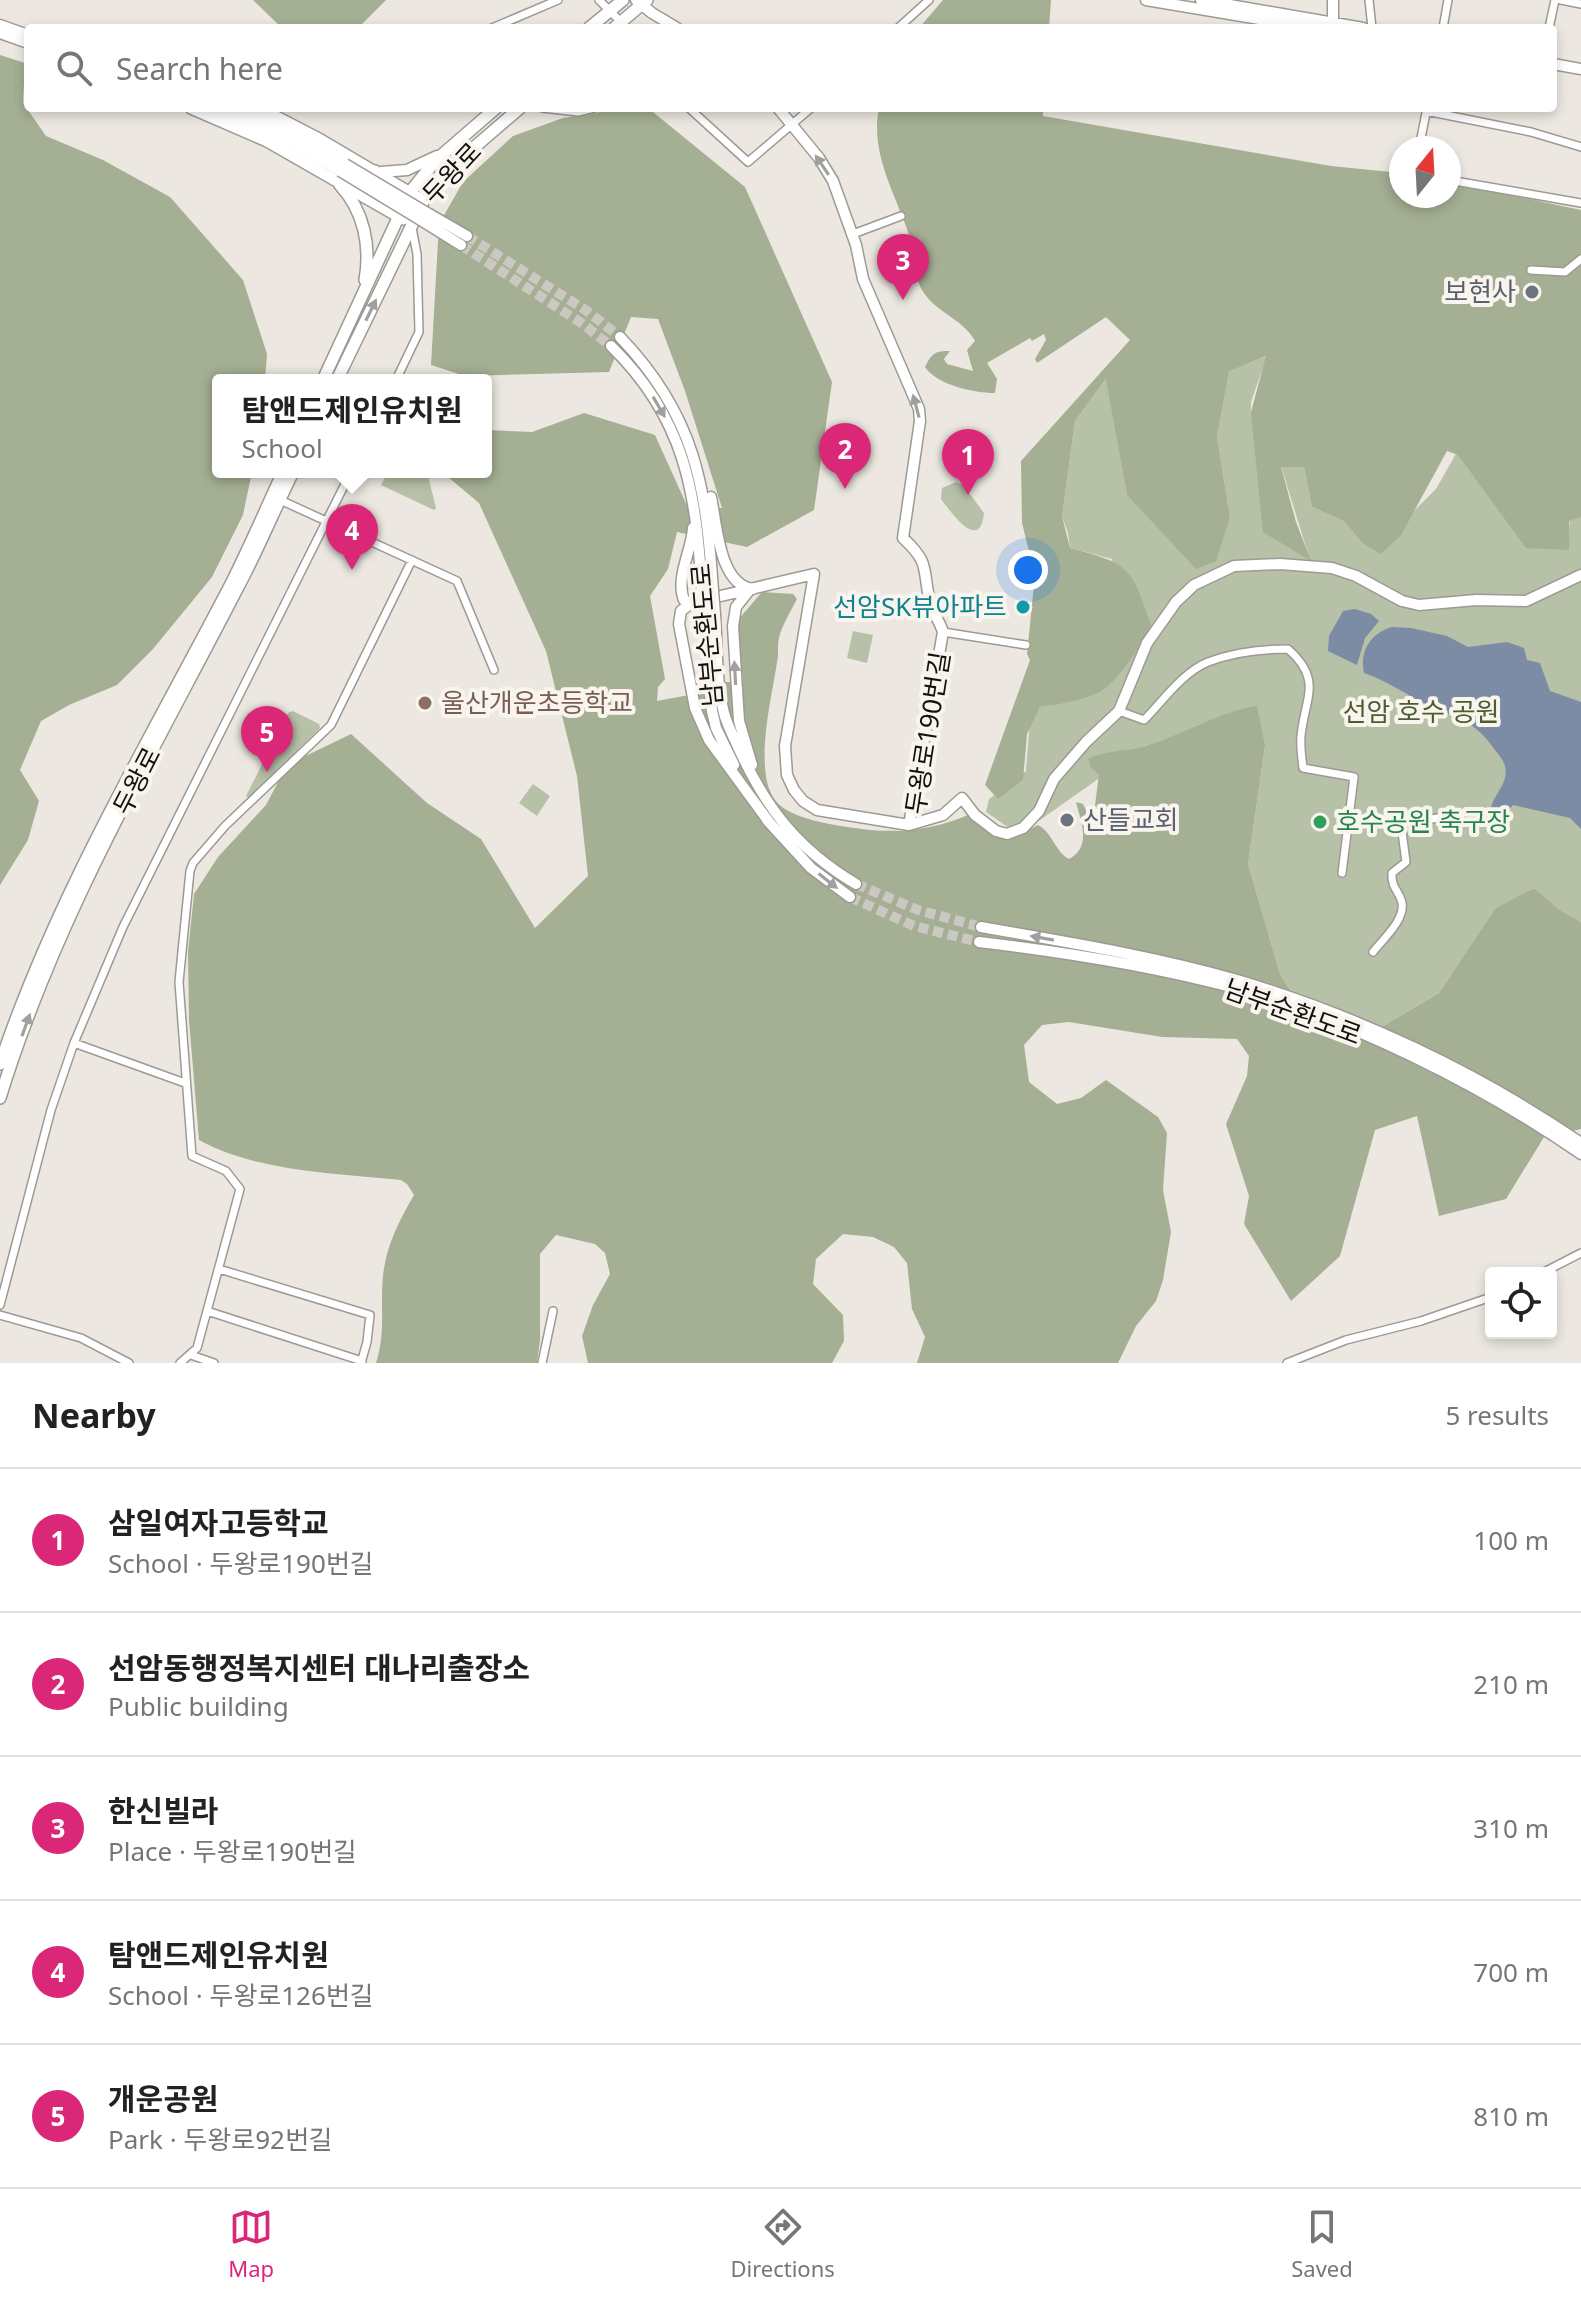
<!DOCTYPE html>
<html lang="en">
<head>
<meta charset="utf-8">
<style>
  body { margin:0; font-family:"Noto Sans","Noto Sans KR",sans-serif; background:#f2f2f2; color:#222 }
  .controls { position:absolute; right:24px; bottom:24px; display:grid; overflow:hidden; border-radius:8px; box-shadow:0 4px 12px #0003 }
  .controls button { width:72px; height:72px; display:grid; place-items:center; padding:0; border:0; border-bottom:2px solid #e0e0e0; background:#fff; color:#222; font:40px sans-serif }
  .compass { position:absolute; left:1389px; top:136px; width:72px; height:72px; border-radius:50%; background:#fff; box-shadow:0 4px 12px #0003; rotate:18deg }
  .you { position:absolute; left:1028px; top:570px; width:28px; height:28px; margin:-20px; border:6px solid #fff; border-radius:50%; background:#1a73e8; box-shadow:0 0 0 12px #1a73e833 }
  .badge { display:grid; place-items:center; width:52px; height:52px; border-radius:50%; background:#db2777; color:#fff; font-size:26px; font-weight:700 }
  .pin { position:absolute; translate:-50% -66px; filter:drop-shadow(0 2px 4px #0008) }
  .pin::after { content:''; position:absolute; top:42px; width:28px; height:24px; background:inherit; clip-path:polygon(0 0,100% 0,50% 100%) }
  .popup { position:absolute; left:212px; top:374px; width:280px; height:104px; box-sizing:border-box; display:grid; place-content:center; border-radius:8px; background:#fff; filter:drop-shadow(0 2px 6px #0005); font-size:26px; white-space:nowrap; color:#767676 }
  .popup b { font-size:30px; color:#222 }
  .popup::after { content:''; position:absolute; left:50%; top:100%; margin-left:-16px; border:16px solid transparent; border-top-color:#fff }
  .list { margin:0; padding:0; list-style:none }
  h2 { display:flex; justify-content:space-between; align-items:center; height:104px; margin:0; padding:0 32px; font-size:34px }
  h2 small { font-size:26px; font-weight:400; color:#767676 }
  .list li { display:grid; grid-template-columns:52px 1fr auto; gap:24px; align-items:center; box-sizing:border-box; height:144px; padding:0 32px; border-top:2px solid #e0e0e0 }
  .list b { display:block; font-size:30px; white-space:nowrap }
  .list p { margin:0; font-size:26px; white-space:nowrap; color:#767676 }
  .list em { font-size:26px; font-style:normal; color:#767676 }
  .icon { flex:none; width:44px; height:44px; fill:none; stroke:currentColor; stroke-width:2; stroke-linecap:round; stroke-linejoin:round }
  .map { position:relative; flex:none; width:1581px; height:1363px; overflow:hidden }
  .search { position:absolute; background:#fff; box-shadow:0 4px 12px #0003; left:24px; right:24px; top:24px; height:88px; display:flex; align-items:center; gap:20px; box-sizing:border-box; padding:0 28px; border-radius:8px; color:#767676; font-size:30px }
  .sheet { height:824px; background:#fff }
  nav { display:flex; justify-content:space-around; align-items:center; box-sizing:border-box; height:112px; border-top:2px solid #e0e0e0; background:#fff; font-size:22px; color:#767676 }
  nav a { display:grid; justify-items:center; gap:4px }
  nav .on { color:#db2777 }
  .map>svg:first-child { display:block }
  .green { fill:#b6c1a7 }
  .forest { fill:#a4af93 }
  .water { fill:#7b8ca4 }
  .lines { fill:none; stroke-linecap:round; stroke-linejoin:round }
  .secondary-tunnel { stroke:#cbc8c1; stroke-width:10; stroke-dasharray:10 5; stroke-linecap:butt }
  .street-casing { stroke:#9d9a93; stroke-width:10 }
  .secondary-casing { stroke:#9d9a93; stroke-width:13 }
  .primary-casing { stroke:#9d9a93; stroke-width:14 }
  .street { stroke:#fff; stroke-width:7 }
  .secondary { stroke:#fff; stroke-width:10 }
  .primary { stroke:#fff; stroke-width:11 }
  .secondary-bridge-casing { stroke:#9d9a93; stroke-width:13; stroke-linecap:butt }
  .secondary-bridge { stroke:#fff; stroke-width:10 }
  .oneway { fill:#a0a09f }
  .worship-dot { fill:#6b7280; stroke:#f9f5ee; stroke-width:3 }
  .culture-dot { fill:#0f9aa8; stroke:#f9f5ee; stroke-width:3 }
  .education-dot { fill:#8d6e63; stroke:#f9f5ee; stroke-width:3 }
  .leisure-dot { fill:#2e9e5b; stroke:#f9f5ee; stroke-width:3 }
  .labels { text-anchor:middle; stroke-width:8; stroke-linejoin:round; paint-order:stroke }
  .street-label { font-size:26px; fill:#12110e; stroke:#f9f5ee }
  .worship-label { font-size:26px; fill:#5b616d; stroke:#f9f5ee; text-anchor:end }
  .culture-label { font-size:26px; fill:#0d838f; stroke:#f9f5ee; text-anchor:end }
  .education-label { font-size:26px; fill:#785e54; stroke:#f9f5ee; text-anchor:start }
  .park-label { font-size:26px; fill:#4c5d2f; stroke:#f9f5ee }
  .leisure-label { font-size:26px; fill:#27864d; stroke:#f9f5ee; text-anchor:start }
</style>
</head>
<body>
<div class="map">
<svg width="1581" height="1363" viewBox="0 0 1581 1363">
  <rect width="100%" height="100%" fill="#ece8e1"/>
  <path class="green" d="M1267 356 1251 402V412L1310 560 1281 466 1304 467 1312 507 1344 521 1362 543 1399 526 1436 489 1457 452 1568 550 1570 514 1581 513V922L1560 910 1534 888 1496 909 1439 993 1380 1028 1291 992 1280 974 1248 864 1265 746H1145L1040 820 1009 828 986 812 989 799 1026 771 1030 719 1040 707 1070 702 1112 559 1070 548 1068 533 1062 516 1075 421 1107 378 1127 495 1230 517 1217 437 1229 370Z
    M388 472H427L436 508 434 510 381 485Z
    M956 482 964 486 984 513C980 554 950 511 941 499L942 488Z
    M853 631 873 635 867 663 847 658Z
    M293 711 319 724 320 728 249 798 246 796 288 713Z
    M533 784 550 796 537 816 519 803Z"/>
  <path class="forest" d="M253 0H386L358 28H282Z
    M943 0H1051L1049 28H919Z
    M0 55 25 63 23 103 46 136 103 160 170 197 243 280 267 354 265 380H218V472H252L243 515 212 577 153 649 117 685 69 705 41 721 20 770 39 801 28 840 0 885Z
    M626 108H648L745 187 832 382 814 510 747 547 677 532 668 569 650 596 665 679 658 687 657 701 705 692 715 682H743L737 621 762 592 793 594 797 599C791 611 782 625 779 638 777 646 779 655 777 662 772 697 753 770 775 800 789 819 833 825 855 828 893 834 932 831 968 815L977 818 986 828 1026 831 1038 825C1053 833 1055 852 1069 859 1092 847 1081 822 1076 802L1083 804 1087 812 1093 816 1098 812 1095 805 1099 774 1091 768 1088 759C1105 750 1124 752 1143 747 1181 736 1218 712 1257 706L1265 746 1248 864 1280 974 1291 992 1380 1028 1439 993 1496 908 1534 888 1560 910 1581 922V1129L1544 1137 1506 1199 1439 1216 1417 1116 1375 1130 1340 1256 1291 1301 1244 1224 1249 1196 1226 1124 1247 1076 1249 1056 1237 1039 1162 1037 1069 1022 1042 1025 1024 1045 1029 1082 1057 1104 1081 1098 1106 1080 1158 1117 1167 1133 1163 1190 1171 1232 1163 1280 1156 1301 1136 1326 1118 1363H917L925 1337 912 1309 907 1263 894 1247 873 1237 843 1234 816 1259 813 1284 843 1315 844 1341 832 1363H588L582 1336 593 1305 610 1274 605 1253 595 1244 556 1235 540 1254V1340L537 1363H376C386 1332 380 1306 383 1276 386 1246 399 1221 414 1195L407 1184 401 1180C335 1173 258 1172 199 1140L189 1020 188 952 194 894 218 857 266 805 287 765 351 734 427 803 481 839 535 928 588 876 577 776 546 651 479 503 448 477 447 472H486V430L532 432 584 413 655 435 688 508H722L685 391 658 319 631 317 609 372 465 376 431 365 439 224 463 182 513 136 563 118Z
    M879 108H1043V116L1331 166 1401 173V196H1449V182L1581 210V517L1569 521V550L1526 548 1458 455 1447 451 1401 535 1381 554 1362 543 1344 521 1312 507 1304 467H1281L1296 522 1311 561 1263 532 1251 412 1266 356 1229 371 1217 437 1230 517 1216 561 1196 569 1127 495 1106 379 1075 421 1062 516 1070 548C1130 564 1131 566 1151 625 1140 646 1125 671 1107 687 1090 700 1061 704 1040 707L1027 734 1023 780 998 799 985 785 1030 660 1027 654 1035 575 1022 523 1021 461 1130 340 1106 317 1037 363 1035 359 1046 340 1044 334 1032 341 1030 338 987 363 997 379 995 393C974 393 937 385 925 367 932 353 935 351 950 351L944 359 947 364 973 371 967 350 975 341C962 317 932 312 920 286 914 273 916 257 912 244 899 199 869 156 879 108Z"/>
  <path class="water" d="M1355 609 1371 614 1379 621 1365 638 1357 665 1328 651 1329 636 1343 611Z
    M1392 627 1411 628 1447 636 1468 647 1507 642 1524 648 1527 660 1540 663 1550 691 1581 702V829L1570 818 1513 805 1501 818 1490 812C1493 793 1509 785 1505 766 1504 761 1499 755 1495 750 1474 720 1461 721 1430 706 1406 695 1390 682 1364 673 1359 651 1371 633 1392 627Z"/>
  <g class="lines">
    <path class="secondary-tunnel" d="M467 236 587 311 620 337
      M461 245 580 322 611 346
      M856 884 918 910 981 927
      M850 897 914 926 979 942"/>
    <defs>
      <path id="street" d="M599 0 621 22
        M1369 0 1372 28
        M1561 0 1581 4
        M492 28 558 0
        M898 28 929 0
        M1443 28 1448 0
        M1549 28 1555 0
        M542 108 578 112 594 108
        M689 108 748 162 811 108
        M1426 111 1531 132 1581 147
        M1419 148 1427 108
        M1449 180 1581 203
        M853 234 901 216
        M1531 270 1565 272 1581 259
        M396 380 419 332 417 254 412 228
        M278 499 457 581 494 670
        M943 632 1026 645
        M1119 711 1144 720C1162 702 1183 672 1208 662 1234 652 1261 649 1288 649 1323 680 1305 697 1301 736 1300 747 1302 758 1303 768L1354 777 1342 873
        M1347 819 1401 824
        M1373 952C1383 939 1405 920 1402 903 1400 891 1391 889 1392 873L1406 862 1401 824 1462 814
        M74 1043 185 1083
        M219 1269 370 1315 367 1342 361 1363
        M1542 1273 1581 1253
        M0 1305 51 1110 74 1043 123 927 351 472
        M207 1311 362 1361
        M0 1315 81 1338 129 1363
        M191 1355 214 1363
        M180 1363 197 1348 240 1189 226 1171 192 1156 179 982 190 871 193 863 225 826 331 725 412 560
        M542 1363 553 1311
        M1287 1363 1346 1340 1421 1321 1491 1297"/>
      <path id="secondary" d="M636 0 652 13 677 28
        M1146 0 1313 28
        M1201 0 1363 28
        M1333 0V23
        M0 25 28 35
        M0 33 28 43
        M1553 64 1581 69
        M214 108 280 137 340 171
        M236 108 285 130 345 164
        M260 108 320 139 423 200
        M778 108 819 158 833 181 856 245 863 279 919 409 920 421 903 538C931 564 922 569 930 602 933 613 940 622 943 632L909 825 943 815 962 798 975 815 996 831 1007 834 1023 828 1039 811 1054 779 1086 742 1119 711 1147 643 1176 602 1194 585 1234 566 1280 564 1332 568 1356 576 1402 601 1419 605 1476 600 1526 601 1581 575
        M381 172 407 170 437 156
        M429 214 467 236
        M424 222 461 245
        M620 337C696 416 706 487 713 591
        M611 346C686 419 696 493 702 592
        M711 497C717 525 719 585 753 589
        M748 592 736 607 733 626 739 721 752 765
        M691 603 684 600C675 578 692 550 693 528
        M715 615C717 647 716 681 724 713 727 725 733 735 738 747 766 808 797 849 856 884
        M704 616 712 711 716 728 734 765
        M767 820 811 868 850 897
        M769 822 709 740 695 708 679 624 681 611 691 603 814 574 785 746 787 775 794 790 803 801 817 810 909 825
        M981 927C1067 942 1153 956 1237 980 1358 1016 1477 1072 1581 1143
        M979 942C1064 952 1148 965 1231 987 1349 1019 1480 1084 1581 1154"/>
      <path id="primary" d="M589 28 623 0
        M614 28 647 0
        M191 108 267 141 403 219
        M375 171 382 181 377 193
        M340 185C364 211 371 246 365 280
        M323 380 410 192 436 160 496 108
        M337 380 426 196 448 170 520 108
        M0 1064C57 894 150 740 232 582 250 546 266 509 283 472
        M0 1098C55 918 152 754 238 587 258 550 274 510 293 472"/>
    </defs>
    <use href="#street" class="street-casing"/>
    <use href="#secondary" class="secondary-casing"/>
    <use href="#primary" class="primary-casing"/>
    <use href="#street" class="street"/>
    <use href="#secondary" class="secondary"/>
    <use href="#primary" class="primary"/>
    <defs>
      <path id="secondary-bridge" d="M345 164 429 214
        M340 171 424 222
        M713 591 715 615
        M702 592 704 616"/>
    </defs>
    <use href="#secondary-bridge" class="secondary-bridge-casing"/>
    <use href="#secondary-bridge" class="secondary-bridge"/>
  </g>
  <defs><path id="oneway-solid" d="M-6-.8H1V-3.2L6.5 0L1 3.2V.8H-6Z" transform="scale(2)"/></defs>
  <g class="oneway">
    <use href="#oneway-solid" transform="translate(822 165) rotate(-124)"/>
    <use href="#oneway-solid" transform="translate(371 310) rotate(-64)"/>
    <use href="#oneway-solid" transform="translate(916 406) rotate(-105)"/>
    <use href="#oneway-solid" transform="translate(659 407) rotate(60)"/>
    <use href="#oneway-solid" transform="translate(735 673) rotate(-93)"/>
    <use href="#oneway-solid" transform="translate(828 881) rotate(38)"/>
    <use href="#oneway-solid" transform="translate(1042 938) rotate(-170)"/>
    <use href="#oneway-solid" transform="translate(26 1025) rotate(-70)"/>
  </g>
  <g class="worship-dot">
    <circle cx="1532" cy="292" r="8"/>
    <circle cx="1067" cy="820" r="8"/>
  </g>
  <circle class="culture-dot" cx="1023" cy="607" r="8"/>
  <circle class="education-dot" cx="425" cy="703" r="8"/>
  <circle class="leisure-dot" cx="1320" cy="822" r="8"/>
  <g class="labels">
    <g class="street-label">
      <text transform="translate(452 173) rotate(-47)" y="9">두왕로</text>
      <text transform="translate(707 635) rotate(-95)" y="9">남부순환도로</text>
      <text transform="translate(928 733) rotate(-81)" y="9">두왕로190번길</text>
      <text transform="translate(137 781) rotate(-63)" y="9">두왕로</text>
      <text transform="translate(1293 1012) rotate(20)" y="9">남부순환도로</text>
    </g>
    <g class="worship-label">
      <text x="1516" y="301">보현사</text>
      <text x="1083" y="829" text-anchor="start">산들교회</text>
    </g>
    <g class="culture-label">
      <text x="1007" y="616">선암SK뷰아파트</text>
    </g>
    <g class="education-label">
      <text x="441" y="712">울산개운초등학교</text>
    </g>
    <g class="park-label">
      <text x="1421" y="721">선암 호수 공원</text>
    </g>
    <g class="leisure-label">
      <text x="1336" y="831">호수공원 축구장</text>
    </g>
  </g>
</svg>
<div class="controls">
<button><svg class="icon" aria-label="locate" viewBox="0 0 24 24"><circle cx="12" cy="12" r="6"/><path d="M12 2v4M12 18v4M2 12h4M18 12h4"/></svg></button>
</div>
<svg class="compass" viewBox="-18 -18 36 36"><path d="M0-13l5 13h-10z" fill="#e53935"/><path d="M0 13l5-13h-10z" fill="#767676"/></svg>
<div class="you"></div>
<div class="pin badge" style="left:968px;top:495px">1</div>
<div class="pin badge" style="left:845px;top:489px">2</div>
<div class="pin badge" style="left:903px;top:300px">3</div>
<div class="pin badge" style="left:352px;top:570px">4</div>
<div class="popup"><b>탐앤드제인유치원</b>School</div>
<div class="pin badge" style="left:267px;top:772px">5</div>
<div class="search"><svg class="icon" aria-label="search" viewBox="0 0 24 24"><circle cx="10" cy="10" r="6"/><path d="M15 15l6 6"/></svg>Search here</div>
</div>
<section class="sheet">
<h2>Nearby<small>5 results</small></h2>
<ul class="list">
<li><span class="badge">1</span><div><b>삼일여자고등학교</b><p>School · 두왕로190번길</p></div><em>100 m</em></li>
<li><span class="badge">2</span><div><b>선암동행정복지센터 대나리출장소</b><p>Public building</p></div><em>210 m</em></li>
<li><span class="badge">3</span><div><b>한신빌라</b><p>Place · 두왕로190번길</p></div><em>310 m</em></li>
<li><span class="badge">4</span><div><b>탐앤드제인유치원</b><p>School · 두왕로126번길</p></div><em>700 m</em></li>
<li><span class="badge">5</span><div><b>개운공원</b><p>Park · 두왕로92번길</p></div><em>810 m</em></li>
</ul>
</section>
<nav>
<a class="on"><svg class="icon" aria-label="map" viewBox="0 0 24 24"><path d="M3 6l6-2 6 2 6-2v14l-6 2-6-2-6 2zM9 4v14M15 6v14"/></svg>Map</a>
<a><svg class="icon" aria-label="directions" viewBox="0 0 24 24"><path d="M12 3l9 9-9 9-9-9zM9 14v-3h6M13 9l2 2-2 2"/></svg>Directions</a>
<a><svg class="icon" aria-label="saved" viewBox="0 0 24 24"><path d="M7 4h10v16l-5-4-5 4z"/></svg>Saved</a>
</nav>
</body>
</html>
